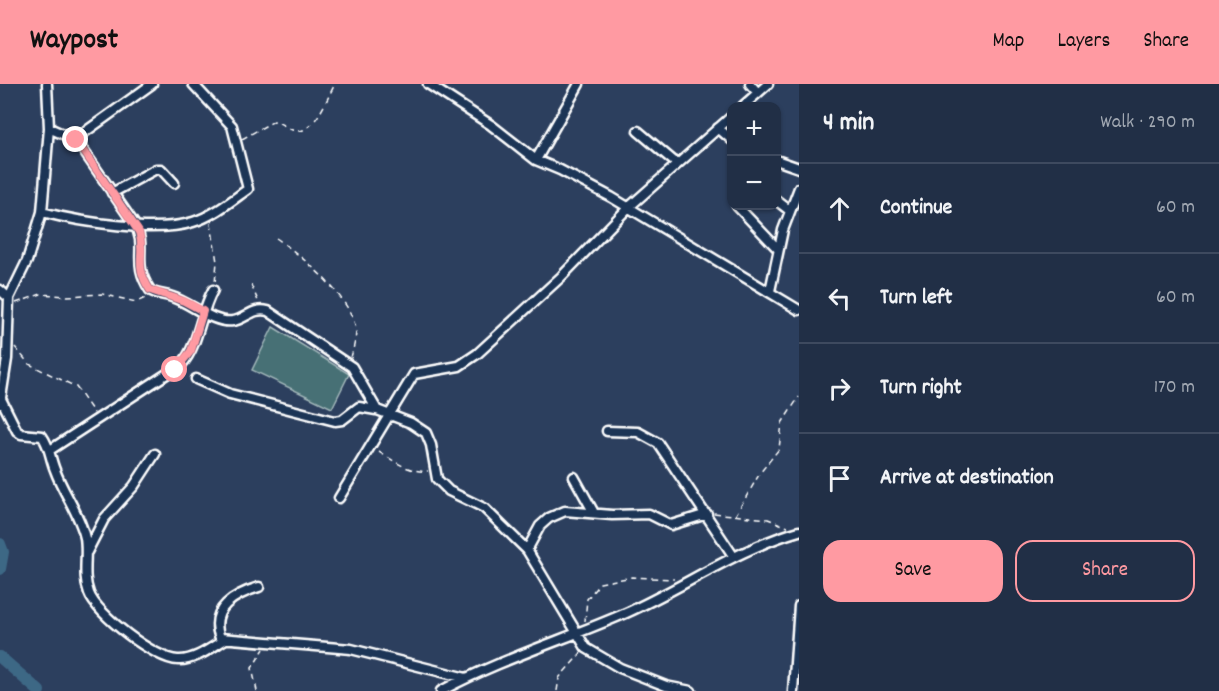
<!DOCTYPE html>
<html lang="en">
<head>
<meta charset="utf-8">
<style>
  body { margin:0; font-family:Dekko,sans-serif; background:#29374d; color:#f1f3f6 }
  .controls { position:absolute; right:18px; top:18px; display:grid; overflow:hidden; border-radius:12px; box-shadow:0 2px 4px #0004 }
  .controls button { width:54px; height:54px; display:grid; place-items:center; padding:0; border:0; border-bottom:2px solid #3e4a5f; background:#212f46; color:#f1f3f6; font:30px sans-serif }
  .stop { position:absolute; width:18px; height:18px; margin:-14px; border:4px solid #ff9aa2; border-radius:50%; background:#fff }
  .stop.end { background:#ff9aa2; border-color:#fff; box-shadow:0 2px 6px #0008 }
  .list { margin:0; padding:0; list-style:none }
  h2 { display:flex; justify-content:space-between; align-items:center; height:78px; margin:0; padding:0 24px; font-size:26px }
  h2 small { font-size:20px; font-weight:400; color:#a2a9b3 }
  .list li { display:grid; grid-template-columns:39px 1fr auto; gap:18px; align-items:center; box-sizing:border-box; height:90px; padding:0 24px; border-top:2px solid #3e4a5f }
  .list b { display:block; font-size:22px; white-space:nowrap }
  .list em { font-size:20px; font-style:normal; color:#a2a9b3 }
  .actions { display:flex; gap:12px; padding:18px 24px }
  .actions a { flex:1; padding:14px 0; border:2px solid #ff9aa2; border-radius:18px; text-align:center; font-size:21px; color:#ff9aa2 }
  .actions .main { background:#ff9aa2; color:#111 }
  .icon { flex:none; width:33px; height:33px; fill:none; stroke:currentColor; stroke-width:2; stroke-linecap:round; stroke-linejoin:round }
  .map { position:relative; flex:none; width:799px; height:607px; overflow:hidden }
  header { display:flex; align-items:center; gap:36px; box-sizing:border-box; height:84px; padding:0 30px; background:#ff9aa2; color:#111 }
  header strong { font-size:28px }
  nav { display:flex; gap:33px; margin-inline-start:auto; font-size:21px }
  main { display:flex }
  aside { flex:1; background:#212f46 }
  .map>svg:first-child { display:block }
  .green { fill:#466f74; stroke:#a2b7ba; stroke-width:1.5 }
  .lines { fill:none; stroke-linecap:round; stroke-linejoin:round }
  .river { stroke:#3e6785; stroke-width:12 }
  .minor-casing { stroke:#fff; stroke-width:13 }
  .path { stroke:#fff; stroke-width:1.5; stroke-dasharray:6 4.5; stroke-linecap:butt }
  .minor { stroke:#1d3557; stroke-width:8 }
  .route { stroke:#ff9aa2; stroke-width:8 }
</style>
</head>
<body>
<header>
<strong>Waypost</strong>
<nav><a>Map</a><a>Layers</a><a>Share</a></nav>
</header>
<main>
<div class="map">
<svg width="799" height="607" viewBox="0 0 799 607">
  <rect width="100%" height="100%" fill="#2c3f5e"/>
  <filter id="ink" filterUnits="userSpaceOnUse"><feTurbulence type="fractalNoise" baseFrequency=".0167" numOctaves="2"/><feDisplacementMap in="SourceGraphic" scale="12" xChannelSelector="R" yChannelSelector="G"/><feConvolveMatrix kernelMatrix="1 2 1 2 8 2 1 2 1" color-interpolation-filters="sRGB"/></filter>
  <g filter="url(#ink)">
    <path class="green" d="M273 243 349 290 332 324 252 286Z"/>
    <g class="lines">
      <path class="river" d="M0 460 3 468 0 485
        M0 573 39 607"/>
      <defs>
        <path id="minor" d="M47 0 49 44 76 56 135 141C148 164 131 178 150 206 156 211 165 210 172 213 191 219 213 240 233 237 246 235 253 223 268 227L352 283 377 326 411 339 426 349 431 361 437 395 449 407 484 424 527 466 586 564 620 584 666 602 691 607
          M428 0 491 41 536 76 560 86 611 113 799 226
          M750 0 758 9
          M743 22 768 0
          M718 44 732 56
          M638 47 677 80
          M76 56 78 53 152 0
          M536 76 579 0
          M776 76 799 84
          M112 109 156 85H161L174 99
          M776 116 789 126
          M737 122 778 165
          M42 128C79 138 156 150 193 138 213 132 231 117 248 105L232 42 193 0
          M0 206 9 214
          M770 207 783 146 799 104
          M196 295 230 310 335 337 342 336 359 323 376 326
          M1 315 17 347 21 350 42 352C50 363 50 374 55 386 63 409 80 430 85 454 88 472 82 491 89 509 96 530 156 576 178 576 194 577 211 564 224 556
          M0 320 7 275 9 214 27 177 42 128 49 44
          M607 347 638 348 658 359 734 473
          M50 366 182 280C199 260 200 229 213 206
          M574 393 594 429
          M339 414 414 290 459 282 477 270 561 193 628 124 732 32
          M527 466 540 442 549 434 565 427 612 431 649 430 671 441 707 430
          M87 468 104 435 134 402 155 370
          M259 503C236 510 208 524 220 554L351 565 466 594
          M441 607C501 575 564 556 626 529 684 503 737 465 799 447
          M793 607 799 522"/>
      </defs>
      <use href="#minor" class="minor-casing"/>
      <path class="path" d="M242 55 274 37C282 39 289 46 296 47 315 49 327 14 335 0
        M211 139 217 178 215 199
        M276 154C302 172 347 210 355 241 358 250 353 264 351 274
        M251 201 259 219
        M16 219 41 210 67 212 102 210 136 218 148 213
        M15 263 29 280 76 303 94 329
        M379 368C395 377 409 389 428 387
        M714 429 768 435 788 443
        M735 432 760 389 779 365 782 339 799 313
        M585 537 587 515 600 499 632 493 674 495
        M257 607 252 584 264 565
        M557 607 559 594 581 569"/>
      <use href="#minor" class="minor"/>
    </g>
  </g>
  <g class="lines" filter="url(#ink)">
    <path class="route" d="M76 56 139 148C146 172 133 180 150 206L184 217 203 227 191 267 175 286"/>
  </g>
</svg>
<div class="controls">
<button>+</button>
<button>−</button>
</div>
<div class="stop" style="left:175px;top:286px"></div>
<div class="stop end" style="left:76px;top:56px"></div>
</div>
<aside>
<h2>4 min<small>Walk · 290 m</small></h2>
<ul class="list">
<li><svg class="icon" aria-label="ahead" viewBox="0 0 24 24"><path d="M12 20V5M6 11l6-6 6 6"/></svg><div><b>Continue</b></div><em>60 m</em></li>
<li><svg class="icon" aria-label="left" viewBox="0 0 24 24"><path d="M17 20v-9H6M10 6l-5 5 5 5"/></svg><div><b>Turn left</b></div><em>60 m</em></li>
<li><svg class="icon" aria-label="right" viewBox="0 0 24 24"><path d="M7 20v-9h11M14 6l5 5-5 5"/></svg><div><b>Turn right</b></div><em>170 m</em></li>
<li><svg class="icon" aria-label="arrive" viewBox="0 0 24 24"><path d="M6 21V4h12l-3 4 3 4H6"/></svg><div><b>Arrive at destination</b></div></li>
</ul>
<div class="actions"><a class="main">Save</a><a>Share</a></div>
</aside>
</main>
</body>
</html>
